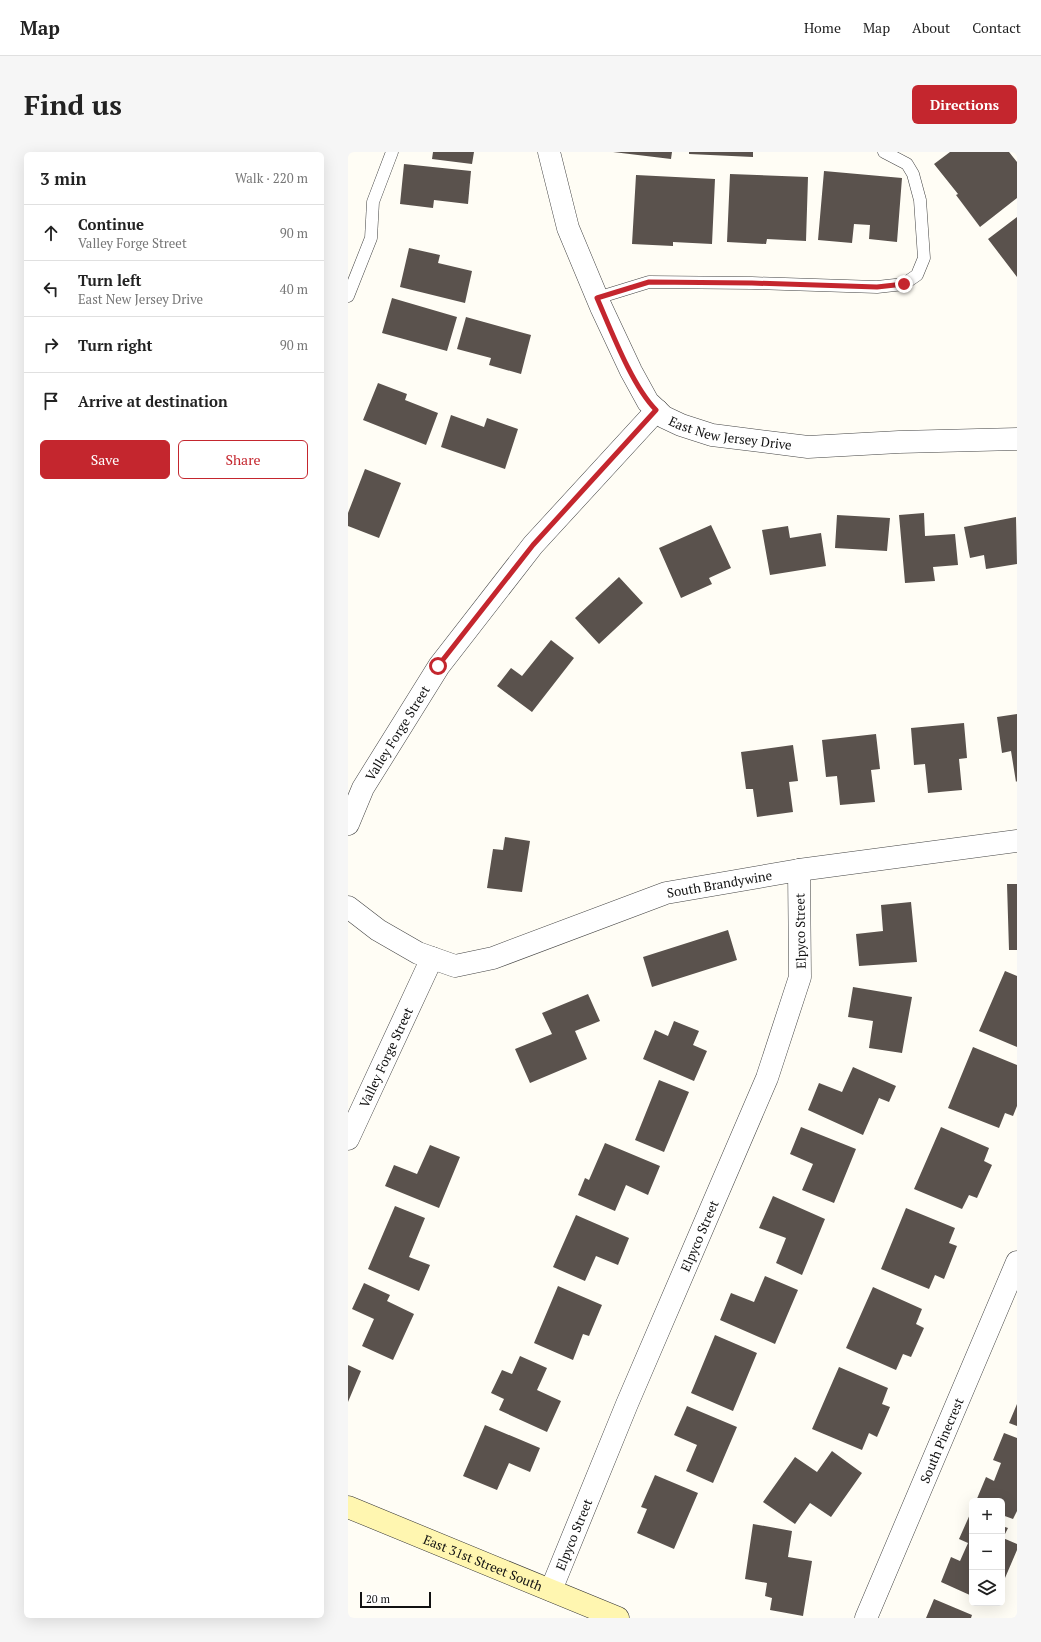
<!DOCTYPE html>
<html lang="en">
<head>
<meta charset="utf-8">
<style>
  body { margin:0; font-family:"PT Serif",serif; background:#f6f6f6; color:#222 }
  .controls { position:absolute; right:12px; bottom:12px; display:grid; overflow:hidden; border-radius:6px; box-shadow:0 4px 16px #0002 }
  .controls button { width:36px; height:36px; display:grid; place-items:center; padding:0; border:0; border-bottom:1px solid #e0e0e0; background:#fff; color:#222; font:20px sans-serif }
  .scale { position:absolute; left:12px; bottom:10px; width:71px; box-sizing:border-box; padding-left:4px; border:2px solid #111; border-top:0; font-size:11px; line-height:14px; white-space:nowrap; color:#111; -webkit-text-stroke:3px #fff; paint-order:stroke }
  .stop { position:absolute; width:12px; height:12px; margin:-9px; border:3px solid #c4262e; border-radius:50%; background:#fff }
  .stop.end { background:#c4262e; border-color:#fff; box-shadow:0 1px 4px #0008 }
  .list { margin:0; padding:0; list-style:none }
  h2 { display:flex; justify-content:space-between; align-items:center; height:52px; margin:0; padding:0 16px; font-size:17px }
  h2 small { font-size:13px; font-weight:400; color:#767676 }
  .list li { display:grid; grid-template-columns:26px 1fr auto; gap:12px; align-items:center; box-sizing:border-box; height:56px; padding:0 16px; border-top:1px solid #e0e0e0 }
  .list b { display:block; font-size:15px; white-space:nowrap }
  .list p { margin:0; font-size:13px; white-space:nowrap; color:#767676 }
  .list em { font-size:13px; font-style:normal; color:#767676 }
  .actions { display:flex; gap:8px; padding:12px 16px }
  .actions a { flex:1; padding:9px 0; border:1px solid #c4262e; border-radius:6px; text-align:center; font-size:14px; color:#c4262e }
  .actions .main { background:#c4262e; color:#fff }
  .icon { flex:none; width:22px; height:22px; fill:none; stroke:currentColor; stroke-width:2; stroke-linecap:round; stroke-linejoin:round }
  .map { position:relative; flex:none; width:669px; height:1466px; overflow:hidden; border-radius:6px }
  header { display:flex; align-items:center; gap:24px; box-sizing:border-box; height:56px; padding:0 20px; background:#fff; border-bottom:1px solid #e0e0e0 }
  header strong { font-size:19px }
  nav { display:flex; gap:22px; margin-inline-start:auto; font-size:14px }
  .intro { display:flex; align-items:center; justify-content:space-between; box-sizing:border-box; height:96px; padding:0 24px }
  h1 { margin:0; font-size:28px }
  .button { padding:10px 18px; border-radius:6px; background:#c4262e; color:#fff; font-size:14px; font-weight:700 }
  main { display:flex; gap:24px; padding:0 24px }
  aside { flex:1; background:#fff; border-radius:6px; box-shadow:0 4px 16px #0002 }
  .map>svg:first-child { display:block }
  .building { fill:#5a524d }
  .lines { fill:none; stroke-linecap:round; stroke-linejoin:round }
  .lane-casing { stroke:#444; stroke-width:13 }
  .street-casing { stroke:#444; stroke-width:23 }
  .secondary-casing { stroke:#333; stroke-width:23 }
  .lane { stroke:#fff; stroke-width:12 }
  .street { stroke:#fff; stroke-width:22 }
  .secondary { stroke:#fff6b0; stroke-width:22 }
  .route { stroke:#c4262e; stroke-width:5 }
  .labels { text-anchor:middle; stroke-width:4; stroke-linejoin:round; paint-order:stroke }
  .street-label { font-size:13px; fill:#111; stroke:#fff }
</style>
</head>
<body>
<header>
<strong>Map</strong>
<nav><a>Home</a><a>Map</a><a>About</a><a>Contact</a></nav>
</header>
<div class="intro"><h1>Find us</h1><a class="button">Directions</a></div>
<main>
<aside>
<h2>3 min<small>Walk · 220 m</small></h2>
<ul class="list">
<li><svg class="icon" aria-label="ahead" viewBox="0 0 24 24"><path d="M12 20V5M6 11l6-6 6 6"/></svg><div><b>Continue</b><p>Valley Forge Street</p></div><em>90 m</em></li>
<li><svg class="icon" aria-label="left" viewBox="0 0 24 24"><path d="M17 20v-9H6M10 6l-5 5 5 5"/></svg><div><b>Turn left</b><p>East New Jersey Drive</p></div><em>40 m</em></li>
<li><svg class="icon" aria-label="right" viewBox="0 0 24 24"><path d="M7 20v-9h11M14 6l5 5-5 5"/></svg><div><b>Turn right</b></div><em>90 m</em></li>
<li><svg class="icon" aria-label="arrive" viewBox="0 0 24 24"><path d="M6 21V4h12l-3 4 3 4H6"/></svg><div><b>Arrive at destination</b></div></li>
</ul>
<div class="actions"><a class="main">Save</a><a>Share</a></div>
</aside>
<div class="map">
<svg width="669" height="1466" viewBox="0 0 669 1466">
  <rect width="100%" height="100%" fill="#fffdf5"/>
  <path class="building" d="M85 0H126L124 12 84 7Z
    M265 0H324L323 7Z
    M341 0H405V5L341 2Z
    M602 0H661L669 10V46L632 75 608 43 610 42 586 12Z
    M56 12 123 19 120 52 86 48 85 56 52 52Z
    M476 19 554 26 549 90 521 87 522 73 506 72 504 91 470 88Z
    M382 22 460 25 458 89 419 87 418 92 379 90Z
    M288 23 367 27 364 92 325 90V94L284 92Z
    M669 65V125L640 87Z
    M61 96 92 103 90 111 124 119 117 151 52 135Z
    M44 146 109 165 99 199 34 181Z
    M118 165 183 183 173 222 141 213 143 206 109 197Z
    M30 231 59 242 57 248 90 261 78 293 15 268Z
    M103 263 136 275 139 266 170 277 157 317 93 295Z
    M17 317 53 331 31 386 0 374V361Z
    M576 361 577 384 607 382 610 413 585 415 587 429 557 431 551 363Z
    M489 363 542 366 539 399 487 396Z
    M668 365 669 412 638 417 636 403 622 406 616 375Z
    M363 373 383 416 361 426 364 432 333 446 311 396Z
    M440 374 442 386 473 381 478 414 422 423 414 378Z
    M271 425 295 451 251 492 227 466Z
    M203 488 226 506 184 560 149 534 163 516 174 524Z
    M669 562V629L668 630 663 599 654 601 649 565Z
    M616 571 619 606 611 607 614 638 580 641 577 612 566 613 563 576Z
    M528 582 532 617 523 618 527 650 492 653 489 624 478 625 474 588Z
    M445 593 450 629 441 630 445 660 409 665 405 637H398L393 600Z
    M157 685 182 689 174 740 139 736 145 697 155 698Z
    M659 732H669V798H661Z
    M563 750 569 810 511 814 508 782 535 779 533 753Z
    M380 778 389 808 304 835 295 805Z
    M657 819 669 824V895L631 879Z
    M505 835 564 845 554 901 521 896 525 869 500 865Z
    M240 842 252 869 227 879 239 907 182 931 167 897 204 882 194 861Z
    M326 869 351 879 345 893 359 899 346 929 295 907 307 878 320 884Z
    M625 895 669 913V954L665 964 657 961 651 976 600 956Z
    M505 915 548 934 541 950 531 946 515 983 460 958 471 931 494 940Z
    M311 928 341 940 316 1000 287 988Z
    M453 975 508 997 486 1051 454 1038 465 1012 442 1002Z
    M593 975 641 996 636 1009 644 1013 629 1046 621 1043 614 1057 566 1037Z
    M257 991 312 1014 300 1043 278 1033 267 1059 230 1043 237 1026 241 1028Z
    M82 993 112 1005 91 1056 37 1034 46 1013 69 1022Z
    M425 1044 477 1067 454 1123 428 1111 438 1086 411 1076Z
    M47 1054 77 1066 61 1105 82 1113 71 1139 20 1117Z
    M558 1056 607 1076 601 1091 609 1094 596 1127 587 1123 581 1137 533 1117Z
    M228 1063 281 1086 270 1113 248 1104 237 1129 205 1115Z
    M417 1124 450 1138 427 1192 372 1168 383 1141 406 1150Z
    M16 1131 42 1143 39 1149 66 1162 45 1208 14 1194 26 1167 4 1157Z
    M210 1134 254 1153 241 1184 235 1182 225 1208 186 1191Z
    M525 1135 574 1157 568 1172 576 1176 563 1205 555 1202 548 1218 498 1196Z
    M367 1183 409 1201 385 1259 343 1241Z
    M172 1204 199 1216 189 1238 213 1249 199 1280 151 1258 156 1247 143 1241 154 1218 164 1222Z
    M0 1213 13 1219 0 1250Z
    M491 1215 540 1236 534 1252 542 1255 529 1285 521 1281 514 1298 464 1277Z
    M669 1252V1274L661 1271Z
    M339 1254 389 1275 365 1331 338 1319 349 1293 326 1283Z
    M137 1273 192 1296 182 1320 161 1311 149 1338 115 1324Z
    M656 1281 669 1286V1359L665 1367 654 1363V1349H628L638 1325 646 1329 653 1311 645 1308Z
    M484 1299 514 1321 483 1365 462 1351 447 1372 415 1350 447 1305 469 1320Z
    M307 1323 350 1341 326 1397 289 1381 299 1357 293 1355Z
    M623 1360 624 1361V1444L593 1430 603 1405 612 1409 620 1391 611 1387Z
    M405 1372 444 1379 440 1405 464 1409 455 1464 422 1458 424 1446 417 1444 419 1431 397 1427Z
    M654 1374 660 1376 655 1386 669 1392V1398L654 1433Z
    M586 1447 624 1463 623 1466H578Z"/>
  <g class="lines">
    <defs>
      <path id="lane" d="M0 144 23 86 25 50 44 0
        M249 146 301 130 404 131 529 135 556 132 569 123 576 106 572 48 565 22 559 12 536 0"/>
      <g id="street">
        <path id="s1" d="M201 0 220 76 253 155 283 219 300 250 316 265 333 273 364 283 460 295 551 290 669 287"/>
        <path id="s2" d="M0 672 15 636 91 514 185 393 309 258"/>
        <path id="s3" d="M0 755 30 778 70 801 107 814 145 806 318 741 451 718 669 689"/>
        <path id="s4" d="M0 987 84 806"/>
        <path id="s5" d="M203 1438 279 1252 419 926 452 825 451 718"/>
        <path id="s6" d="M518 1466 669 1110"/>
      </g>
      <g id="secondary">
        <path id="s7" d="M0 1355 270 1466"/>
      </g>
    </defs>
    <use href="#lane" class="lane-casing"/>
    <use href="#street" class="street-casing"/>
    <use href="#secondary" class="secondary-casing"/>
    <use href="#lane" class="lane"/>
    <use href="#street" class="street"/>
    <use href="#secondary" class="secondary"/>
  </g>
  <g class="lines">
    <path class="route" d="M90 514 185 393 308 258C284 234 263 178 249 146L301 130 404 131 529 135 556 132"/>
  </g>
  <g class="labels">
    <g class="street-label">
      <text dy="5" stroke="none"><textPath href="#s1" startOffset="361">East New Jersey Drive</textPath></text>
      <text dy="5" stroke="none"><textPath href="#s2" startOffset="104">Valley Forge Street</textPath></text>
      <text dy="5" stroke="none"><textPath href="#s3" startOffset="401">South Brandywine</textPath></text>
      <text transform="translate(452 779) rotate(-91)" y="5">Elpyco Street</text>
      <text dy="5" stroke="none"><textPath href="#s4" startOffset="90">Valley Forge Street</textPath></text>
      <text dy="5" stroke="none"><textPath href="#s5" startOffset="384">Elpyco Street</textPath></text>
      <text dy="5" stroke="none"><textPath href="#s6" startOffset="193">South Pinecrest</textPath></text>
      <text dy="5" stroke="none"><textPath href="#s5" startOffset="60">Elpyco Street</textPath></text>
      <text dy="5" stroke="none"><textPath href="#s7" startOffset="146">East 31st Street South</textPath></text>
    </g>
  </g>
</svg>
<div class="controls">
<button>+</button>
<button>−</button>
<button><svg class="icon" aria-label="layers" viewBox="0 0 24 24"><path d="M12 4l9 5-9 5-9-5zM3 14l9 5 9-5"/></svg></button>
</div>
<div class="scale">20 m</div>
<div class="stop" style="left:90px;top:514px"></div>
<div class="stop end" style="left:556px;top:132px"></div>
</div>
</main>
</body>
</html>
